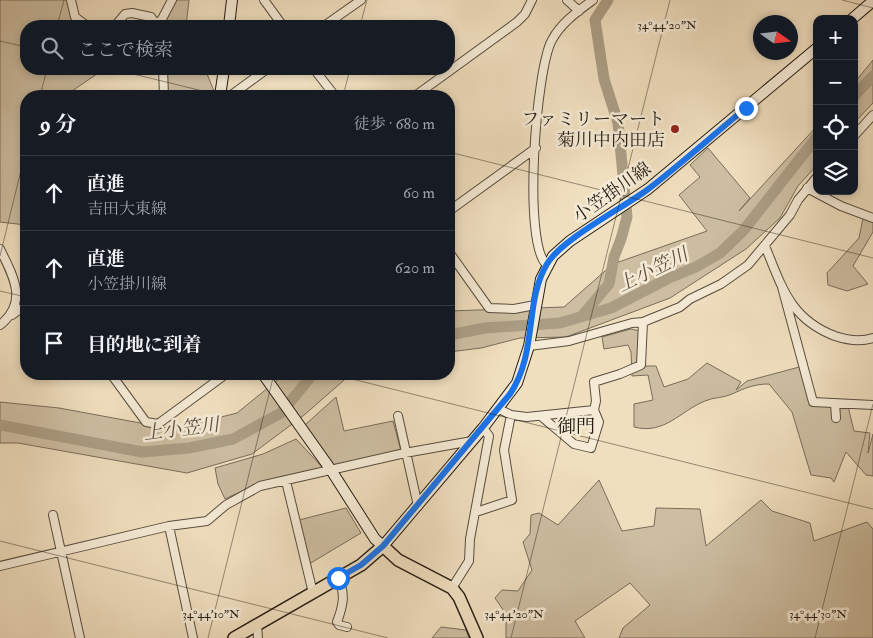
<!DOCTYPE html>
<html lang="ja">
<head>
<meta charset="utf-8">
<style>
  body { margin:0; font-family:"IM FELL Double Pica","Noto Serif JP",serif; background:#242831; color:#f1f3f6 }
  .controls { position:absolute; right:15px; top:15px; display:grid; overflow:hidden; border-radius:10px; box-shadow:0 2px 8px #0003 }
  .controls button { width:45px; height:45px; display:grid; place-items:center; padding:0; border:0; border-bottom:1px solid #363941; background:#171b24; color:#f1f3f6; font:25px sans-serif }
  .compass { position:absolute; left:753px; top:15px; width:45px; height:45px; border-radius:50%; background:#171b24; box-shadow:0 2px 8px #0003; rotate:104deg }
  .stop { position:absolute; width:15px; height:15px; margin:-11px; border:4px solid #1a73e8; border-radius:50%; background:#fff }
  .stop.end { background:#1a73e8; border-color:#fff; box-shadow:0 1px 5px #0008 }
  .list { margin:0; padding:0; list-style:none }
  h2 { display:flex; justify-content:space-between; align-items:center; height:65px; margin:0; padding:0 20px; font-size:21px }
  h2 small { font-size:16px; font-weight:400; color:#9ea1a6 }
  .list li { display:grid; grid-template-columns:32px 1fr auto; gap:15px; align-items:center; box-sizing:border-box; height:75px; padding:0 20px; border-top:1px solid #363941 }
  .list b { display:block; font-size:19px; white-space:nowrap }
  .list p { margin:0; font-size:16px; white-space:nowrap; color:#9ea1a6 }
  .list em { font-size:16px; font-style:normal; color:#9ea1a6 }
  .icon { flex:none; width:28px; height:28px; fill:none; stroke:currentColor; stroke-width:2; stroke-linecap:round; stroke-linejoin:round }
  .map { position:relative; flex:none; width:873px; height:638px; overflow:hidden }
  .search { position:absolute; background:#171b24; box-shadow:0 2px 8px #0003; left:20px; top:20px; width:435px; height:55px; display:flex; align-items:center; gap:12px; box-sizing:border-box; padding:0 18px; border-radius:20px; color:#9ea1a6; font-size:19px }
  .panel { position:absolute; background:#171b24; box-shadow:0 2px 8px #0003; left:20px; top:90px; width:435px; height:290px; border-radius:20px }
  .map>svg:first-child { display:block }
  .green { fill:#cdbea2; stroke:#786d5a }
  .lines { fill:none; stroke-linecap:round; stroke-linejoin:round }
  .river { stroke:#ab9d84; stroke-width:11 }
  .street-casing { stroke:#574d3d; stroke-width:10 }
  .secondary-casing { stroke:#241c12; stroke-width:12 }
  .primary-casing { stroke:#241c12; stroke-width:14 }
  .street { stroke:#f5ead5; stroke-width:8 }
  .secondary { stroke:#f5ead5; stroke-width:10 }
  .primary { stroke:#f0dfbf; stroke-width:11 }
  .route { stroke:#1a73e8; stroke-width:6 }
  .ticks { fill:none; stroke:#241c12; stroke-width:1; stroke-opacity:0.45 }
  .poi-dot { fill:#8f2418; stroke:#f5ead5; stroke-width:2 }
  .labels { text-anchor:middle; stroke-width:5; stroke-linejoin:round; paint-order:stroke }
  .poi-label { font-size:18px; fill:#241c12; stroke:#f5ead5; text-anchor:end }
  .street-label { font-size:18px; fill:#241c12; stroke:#f5ead5 }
  .water-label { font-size:19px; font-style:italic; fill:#5a5040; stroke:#f5ead5 }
  .neighbourhood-label { font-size:19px; fill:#241c12; stroke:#f5ead5 }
  .ticks-label { font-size:12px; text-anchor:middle; fill:#241c12; stroke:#f5ead5; stroke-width:5; stroke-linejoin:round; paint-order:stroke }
</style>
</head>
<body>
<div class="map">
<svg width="873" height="638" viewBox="0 0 873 638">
  <rect width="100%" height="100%" fill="#f0dfbf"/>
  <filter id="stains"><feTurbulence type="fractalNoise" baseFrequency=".004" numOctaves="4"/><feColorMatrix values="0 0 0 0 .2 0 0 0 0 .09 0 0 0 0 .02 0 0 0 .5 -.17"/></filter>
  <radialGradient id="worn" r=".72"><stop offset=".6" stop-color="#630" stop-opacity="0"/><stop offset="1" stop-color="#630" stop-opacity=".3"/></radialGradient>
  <path class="green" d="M0 0H70L73 26H26V69H104L65 96H26V225L0 222Z
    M173 0H189L186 26H163Z
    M873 60V103L854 123V83Z
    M166 69H205L216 96H167Z
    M817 126V165L798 186 780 218 746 249 670 298 566 337 520 338 481 348 449 352V311L564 307 613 264 707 231 679 195 700 177 690 165 708 148 750 198 739 211Z
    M863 218 873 222V232L853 266 868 284 847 291 828 285 827 273 859 238Z
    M631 329 640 331 641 362 645 366H656L664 387 688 379 707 363 741 382 736 390 747 381 803 366 814 398 847 402 854 431 870 433 868 453 873 434V476L866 475 846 452 834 482 831 478 811 475 792 412 769 384C754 384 745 388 732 394 724 398 714 397 705 401 680 411 665 435 634 427V404L653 400 648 375 632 376 631 352 628 345 604 349 602 337Z
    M285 374H351L303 416 252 454 187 473 18 443H0V402L59 408 173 429 237 413Z
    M336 397 344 431 393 421 401 451 333 467 305 425Z
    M296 439 323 468C284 475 260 482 225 499L218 484 215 468 263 454Z
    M599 480 622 531 654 526 656 508 700 509 706 546 761 500 772 511 810 523 814 541 867 522 873 529V638H619L623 628 650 605 630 583 575 621 585 638H506V614L495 598 502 590 518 591 532 570 523 542 530 534 531 515 539 513 558 525Z
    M346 508 361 533 309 564 299 520Z
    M441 627 466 630 469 638H432Z"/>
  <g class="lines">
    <path class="river" d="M854 96 873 76
      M582 316 609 284 614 257 621 239 627 217 618 123 604 79 595 20 608 0
      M449 335 485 328 560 323 611 308 669 278 696 267 720 253 743 231 817 137
      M0 425 142 452 189 448 233 439 281 413 313 374"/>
    <defs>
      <path id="street" d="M71 0 75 17 87 26
        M264 0 283 26
        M567 0 579 11
        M157 24 162 19 172 0
        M115 26 125 14 132 13 151 17 157 26
        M324 26 361 0
        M163 69 164 96
        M314 69 335 96
        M230 96 267 69
        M415 96 517 22 525 14 532 0
        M854 136 873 115
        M807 188 841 206 873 218
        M449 211 536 148
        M765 246C782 287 790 319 835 336 847 340 861 342 873 338
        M0 249C13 276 29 302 0 325
        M449 252 489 308 514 309 535 305
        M547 265C522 245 536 68 552 40 561 23 578 11 593 0
        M782 287 813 402 873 405
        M12 315 26 305
        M529 346 569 341 632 323 643 322 680 307 690 299 721 284 748 265 790 215 798 200 817 177
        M111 374 146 422 158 424 226 374
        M835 403 836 418
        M499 409 511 415 527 417 594 410 596 401 594 382 620 374 641 365 643 322
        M398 416 418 506
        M542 417 574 444 591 448 599 422 594 410
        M286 481 313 593
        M476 512 512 500 504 450 511 415
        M53 515 80 638
        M169 526 193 638
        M0 566 169 526 207 521 226 505 260 486 405 453 472 441
        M338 578C346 594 343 606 337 622L339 625 347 627
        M452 588 469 561 470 539 489 436 483 428
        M257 625 258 638"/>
      <path id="secondary" d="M852 19 873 1
        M229 26 232 0
        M220 96 224 69
        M263 374 331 470 375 539 383 546 483 428 517 383 529 346 541 279 553 256 570 241 648 189 817 48"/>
      <path id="primary" d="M234 638 361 565 383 546 398 560 452 588 459 597 477 638"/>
    </defs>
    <use href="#street" class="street-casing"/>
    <use href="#secondary" class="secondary-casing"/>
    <use href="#primary" class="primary-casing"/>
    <use href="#street" class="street"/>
    <use href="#secondary" class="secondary"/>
    <use href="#primary" class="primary"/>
  </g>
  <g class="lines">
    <path class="route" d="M338 578 361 565 383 546 510 394C538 352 524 302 547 264 562 239 621 209 647 190 681 164 713 135 746 108"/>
  </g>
  <path class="ticks" d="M842 0 873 8M57 26 64 0M360 26 367 0M0 41 26 47M113 69 223 96M40 96 47 69M343 96 350 69M449 152 873 258M0 256 26 150M0 291 26 297M332 374 873 509M0 541 388 638M208 638 274 374M511 638 670 0M815 638 873 404"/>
  <circle class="poi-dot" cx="675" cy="129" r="5"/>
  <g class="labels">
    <g class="poi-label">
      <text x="665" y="125">ファミリーマート<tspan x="665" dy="21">菊川中内田店</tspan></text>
    </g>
    <g class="street-label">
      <text transform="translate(612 192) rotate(-35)" y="6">小笠掛川線</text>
    </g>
    <g class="water-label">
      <text transform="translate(652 269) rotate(-26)" y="7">上小笠川</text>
      <text transform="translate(181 428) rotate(-7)" y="7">上小笠川</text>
    </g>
    <g class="neighbourhood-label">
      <text x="576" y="433">御門</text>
    </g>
  </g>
  <g class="ticks-label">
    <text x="667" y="29">34°44'20"N</text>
    <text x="211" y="618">34°44'10"N</text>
    <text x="514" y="618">34°44'20"N</text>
    <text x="818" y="618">34°44'30"N</text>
  </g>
  <rect width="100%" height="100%" filter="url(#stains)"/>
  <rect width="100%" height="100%" fill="url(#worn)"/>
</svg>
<div class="controls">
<button>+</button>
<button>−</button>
<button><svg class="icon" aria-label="locate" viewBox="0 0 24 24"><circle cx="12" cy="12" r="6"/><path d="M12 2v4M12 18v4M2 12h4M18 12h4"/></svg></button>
<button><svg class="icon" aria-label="layers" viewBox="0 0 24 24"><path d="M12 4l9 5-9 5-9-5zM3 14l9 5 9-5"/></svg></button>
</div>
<svg class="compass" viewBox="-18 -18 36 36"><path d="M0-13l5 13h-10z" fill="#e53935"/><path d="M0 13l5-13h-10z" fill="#9ea1a6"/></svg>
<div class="stop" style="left:338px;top:578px"></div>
<div class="stop end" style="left:746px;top:108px"></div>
<div class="search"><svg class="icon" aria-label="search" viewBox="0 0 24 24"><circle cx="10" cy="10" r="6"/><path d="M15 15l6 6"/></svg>ここで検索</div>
<section class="panel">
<h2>9 分<small>徒歩 · 680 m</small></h2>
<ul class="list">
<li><svg class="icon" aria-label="ahead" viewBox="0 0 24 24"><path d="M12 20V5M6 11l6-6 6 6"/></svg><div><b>直進</b><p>吉田大東線</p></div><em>60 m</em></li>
<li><svg class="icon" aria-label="ahead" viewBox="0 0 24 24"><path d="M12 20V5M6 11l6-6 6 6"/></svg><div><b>直進</b><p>小笠掛川線</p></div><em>620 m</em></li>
<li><svg class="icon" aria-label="arrive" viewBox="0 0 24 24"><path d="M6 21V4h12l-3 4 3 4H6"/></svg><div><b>目的地に到着</b></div></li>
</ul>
</section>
</div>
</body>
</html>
